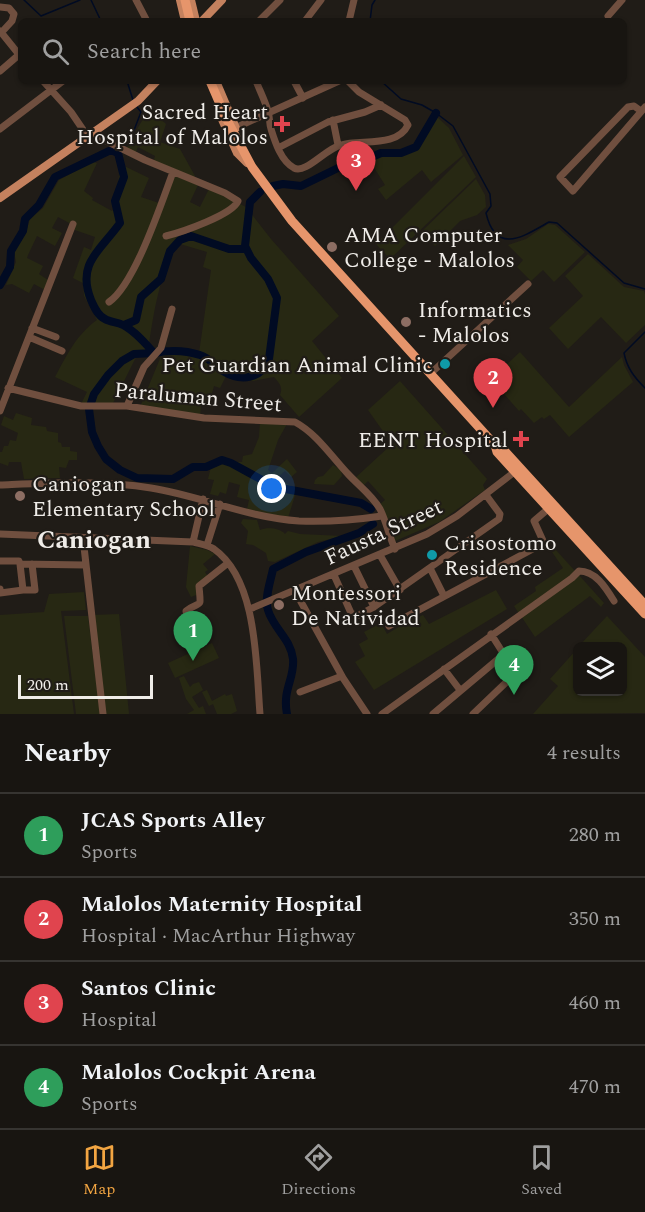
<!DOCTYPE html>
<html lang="en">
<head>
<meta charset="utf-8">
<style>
  body { margin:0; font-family:Spectral,serif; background:#211e1a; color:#f1f3f6 }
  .controls { position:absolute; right:18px; bottom:18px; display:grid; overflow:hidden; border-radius:9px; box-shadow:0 2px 4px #0004 }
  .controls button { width:54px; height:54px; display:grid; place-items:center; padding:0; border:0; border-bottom:2px solid #363431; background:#181511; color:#f1f3f6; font:30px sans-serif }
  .scale { position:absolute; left:18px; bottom:15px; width:135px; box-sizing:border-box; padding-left:6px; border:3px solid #efece8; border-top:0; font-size:16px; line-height:21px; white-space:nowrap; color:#efece8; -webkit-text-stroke:4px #201c17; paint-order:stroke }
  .you { position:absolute; left:272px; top:489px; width:21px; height:21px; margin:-15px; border:4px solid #fff; border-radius:50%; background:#1a73e8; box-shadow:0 0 0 9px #1a73e833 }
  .badge { display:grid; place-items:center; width:39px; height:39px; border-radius:50%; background:#f2a542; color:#fff; font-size:20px; font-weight:700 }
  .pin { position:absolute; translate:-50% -50px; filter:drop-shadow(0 2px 3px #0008) }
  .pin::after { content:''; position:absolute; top:32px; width:21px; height:18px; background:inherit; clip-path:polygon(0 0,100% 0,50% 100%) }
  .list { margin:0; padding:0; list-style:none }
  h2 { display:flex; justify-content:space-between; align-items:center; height:78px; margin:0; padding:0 24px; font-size:26px }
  h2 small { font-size:20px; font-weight:400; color:#9f9f9f }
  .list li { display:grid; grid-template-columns:39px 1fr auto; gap:18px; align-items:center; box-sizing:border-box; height:84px; padding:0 24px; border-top:2px solid #363431 }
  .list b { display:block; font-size:22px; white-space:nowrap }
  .list p { margin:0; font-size:20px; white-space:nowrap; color:#9f9f9f }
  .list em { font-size:20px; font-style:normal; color:#9f9f9f }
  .icon { flex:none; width:33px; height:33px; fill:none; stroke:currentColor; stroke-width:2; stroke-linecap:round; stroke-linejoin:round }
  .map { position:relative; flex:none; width:645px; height:714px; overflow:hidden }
  .search { position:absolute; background:#181511; box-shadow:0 2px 4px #0004; left:18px; right:18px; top:18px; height:66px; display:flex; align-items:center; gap:15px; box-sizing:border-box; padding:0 21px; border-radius:9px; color:#9f9f9f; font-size:22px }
  .sheet { height:414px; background:#181511 }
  nav { display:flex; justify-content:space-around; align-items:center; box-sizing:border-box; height:84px; border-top:2px solid #363431; background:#181511; font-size:16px; color:#9f9f9f }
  nav a { display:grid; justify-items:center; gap:3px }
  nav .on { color:#f2a542 }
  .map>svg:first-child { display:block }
  .green { fill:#272813 }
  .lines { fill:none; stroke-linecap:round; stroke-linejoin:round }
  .stream { stroke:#010b23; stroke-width:1.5 }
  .river { stroke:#010b23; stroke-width:8 }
  .minor { stroke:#704f3f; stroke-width:7 }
  .major { stroke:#c4815e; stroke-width:8 }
  .highway { stroke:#e6956b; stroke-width:9 }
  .highway-bridge { stroke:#e6956b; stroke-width:9 }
  .health-dot { fill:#e0444e; stroke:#201c17; stroke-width:2 }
  .education-dot { fill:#8d6e63; stroke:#201c17; stroke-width:2 }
  .culture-dot { fill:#0f9aa8; stroke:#201c17; stroke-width:2 }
  .labels { text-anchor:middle; stroke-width:4.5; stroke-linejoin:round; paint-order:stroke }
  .poi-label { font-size:22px; fill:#efece8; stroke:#201c17; text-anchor:start }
  .street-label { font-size:22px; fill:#efece8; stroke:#201c17 }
  .quarter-label { font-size:26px; font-weight:bold; fill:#efece8; stroke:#201c17 }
</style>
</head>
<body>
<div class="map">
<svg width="645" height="714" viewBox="0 0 645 714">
  <rect width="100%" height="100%" fill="#201c17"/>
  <path class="green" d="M152 111 166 124 160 142 180 149 195 176 193 181 153 163 155 156 138 147 135 154 126 149C135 137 139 119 152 111Z
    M437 117 449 128 463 155 431 182 422 170 386 200 378 189 385 185 373 166 365 171 360 164 382 155H402L417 149 427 129Z
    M464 156 476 177 390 259 376 244Z
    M92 162 97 163 84 191 93 198 92 200 112 211 119 200 113 196 118 185 120 164 149 178 141 197 162 204 175 176 198 185 190 202 200 207 209 189 246 207 271 239 339 316 312 341 342 378 299 417 280 395C283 387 280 384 274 377L253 381 227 374 220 388 214 386 209 404H201L200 417 140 407 164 349 199 353 211 270 203 267 207 252 180 244C161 259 151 328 148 352L139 351 112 405 81 404 87 392 55 377C67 355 76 335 97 320L84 296 83 283 73 278 84 247 91 250 95 237 72 229 73 225 58 217 52 228 62 233 55 246 37 236 28 255 27 258 43 266 39 274 48 280 45 290 34 284 29 293 12 284 6 285 16 262 14 252 26 232 30 219 43 208 59 180Z
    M476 179 485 195 486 207 477 215 460 221 435 246 421 232Z
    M548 224 555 225 585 252 554 282 543 270 531 281 517 267 523 260 508 245 526 239Z
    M588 254 624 287 644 291 645 294V325L626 343 601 317 568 349 549 328 583 296 565 276Z
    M520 352 569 407 622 357 624 365 633 382 569 437 550 415 544 419 542 417 534 423 521 409 519 411 491 379Z
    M400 381 487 479 483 485 485 490 439 522 393 542 379 505 385 500 368 481 361 488 353 480 392 444 368 410Z
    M16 413 32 418 31 425 46 427 47 431 58 433V442L61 443 62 447H70V451L77 452V460H69L66 468 59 467 60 478 24 479 21 462H9L8 466 0 463V452H2L4 446H8L10 440 16 441 18 433 1 425 4 416 13 420Z
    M288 422 278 440 268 470 272 473 287 459 297 472 291 477 285 471 277 478 297 489 288 518 247 509 249 500 237 497 240 485 229 482 226 494 220 492 218 496 210 494 214 480 208 479 211 467 222 462H242L243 456 252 454 259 437 260 423Z
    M333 465 341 470 342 476 334 485 314 484 315 480 318 477 323 476Z
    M243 519 257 520 260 530C267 527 280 528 285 534L288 531 300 534 343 536 318 542 275 562 268 561 266 553 253 545 246 544 248 531 241 523Z
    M190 546 207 550 215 554 203 564 208 570 205 572 210 580 199 587V594L191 597 186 587Z
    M555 549 575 571 572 576 520 615 514 606 536 591 535 587 563 568 552 552Z
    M578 574 604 603 601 607 590 596 535 637 521 616Z
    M496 590 507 609 374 690 355 662 365 656 359 644 368 639 364 632 381 623 387 634 412 619H415L423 615 429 624Z
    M84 592 86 610 61 611 74 714H0V615L44 612 49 594Z
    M119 614 129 714H105L93 615Z
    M64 616H88L100 714H76Z
    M607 616 645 657V713L533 714 558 686 550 679 577 649 578 692H622V646H579Z
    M212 643 219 658 175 678 168 663Z
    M184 676 190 687 193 684 199 682 203 690 192 697 199 708 203 706 206 714H187L194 710 186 699 179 678Z
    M207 690 212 701 225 694 226 696 232 694 237 711 231 714H217L213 704 209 706 202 692Z"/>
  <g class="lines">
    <path class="stream" d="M24 0 41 16 80 0
      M91 0 101 21
      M370 21 372 5 375 0
      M127 81 133 100
      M381 81 401 99 422 105 436 113 453 126 490 194 491 206 486 213C496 256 524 236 549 222L557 223 624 283 645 289
      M123 147 131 138 141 112 137 107
      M645 332 624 353C627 368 634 377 645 388"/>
    <path class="river" d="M273 186 283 184 301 186 338 168 358 163 381 153H401L416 147 436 113
      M0 285 10 267 11 251 23 231 25 219 39 205 55 177 111 150 118 153 124 177 115 201 120 223C101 250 76 263 91 300 94 307 98 316 105 319 110 322 117 322 123 325 135 331 145 343 154 353L134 354 122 361 108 375 94 394 89 409 92 432 98 446 106 459 120 470 137 478 173 479 193 467H206L222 460 231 463 275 487 361 503 371 509
      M124 325 136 320 141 297 161 279 170 251 180 240 191 236 229 249H246
      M154 353C169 350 185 350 200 355 210 358 215 366 223 371 241 382 262 379 269 359L277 298 268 279 251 258 245 246 250 202 260 192
      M287 714C282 690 295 678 293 659 291 639 273 628 268 610 264 598 271 580 273 569L306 552 359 533 373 524"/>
    <path class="minor" d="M136 0 147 21
      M0 7 9 8 14 14 12 21 1 33
      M608 16 622 0
      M259 21 280 0
      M305 21 321 0
      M349 21 354 0
      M0 31 21 57
      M0 71 21 53
      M43 81 71 112 88 137
      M256 81C260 91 265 101 268 111 270 117 269 123 271 129 275 142 281 161 294 168 306 174 325 149 341 145 361 139 397 148 408 125L405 120 359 92 348 81
      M294 81 303 98
      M641 111 634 106 628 107 560 177 573 191 645 107
      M333 120 338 145
      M235 128 339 81
      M0 129 63 81
      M92 134 145 160 225 193 238 201C232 215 182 232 166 236
      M278 148 328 122 365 112 381 105
      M109 302C135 284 161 204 173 172
      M32 328 56 337
      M29 337 62 351
      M430 374 528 284
      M8 388 81 406H127L204 418 295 422C317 434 331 456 348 474 359 486 372 495 380 509 386 521 389 536 395 549
      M127 406 144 367 161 348 172 309
      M0 411 73 224
      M0 485C50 483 102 480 151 488 201 496 249 518 299 521 327 522 355 520 382 516
      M0 534 193 542C200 544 208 545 214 549 258 580 256 666 260 714
      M83 538 103 714
      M193 542 203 499
      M207 545 220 504
      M380 555 400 590
      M0 561H19L20 564
      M32 564 35 590H23L20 564 85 565
      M354 566 374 607
      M430 568 444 596
      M334 575 351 613 357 616 374 607 499 519 500 514 486 495
      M0 589V593L23 590
      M295 591 343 678 367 714
      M250 609 427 534 457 516 517 470
      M389 626 544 543 534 521 548 509
      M191 645 186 611C202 599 201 611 199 586L228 563
      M444 669 460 690
      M300 692 342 676
      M382 714 572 578 579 571C596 571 606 588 614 601
      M433 714 503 655V653L491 634
      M473 714 520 669 503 653"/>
    <path class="major" d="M180 0 185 21
      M191 0 196 21
      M202 21 222 0
      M216 81 236 128
      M220 115 237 153 247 163
      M0 198 138 101 157 81"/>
    <path class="highway" d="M210 81 226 118 252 167 292 221 495 445 502 448 645 605
      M495 445 497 452 645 614"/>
    <path class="highway-bridge" d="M185 0 190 21"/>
  </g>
  <g class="health-dot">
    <path d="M279 115h6v6h6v6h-6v6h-6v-6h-6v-6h6z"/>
    <path d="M518 430h6v6h6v6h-6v6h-6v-6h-6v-6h6z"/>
  </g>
  <g class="education-dot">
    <circle cx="332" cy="247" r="6"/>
    <circle cx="406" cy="322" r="6"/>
    <circle cx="20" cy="496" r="6"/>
    <circle cx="279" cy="605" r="6"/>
  </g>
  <g class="culture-dot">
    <circle cx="445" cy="364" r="6"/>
    <circle cx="432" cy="555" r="6"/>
  </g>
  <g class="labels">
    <g class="poi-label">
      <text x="268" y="119" text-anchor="end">Sacred Heart<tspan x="268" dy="25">Hospital of Malolos</tspan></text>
      <text x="344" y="242">AMA Computer<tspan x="344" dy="25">College - Malolos</tspan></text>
      <text x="418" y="317">Informatics<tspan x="418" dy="25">- Malolos</tspan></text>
      <text x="433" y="372" text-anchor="end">Pet Guardian Animal Clinic</text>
      <text x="508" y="447" text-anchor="end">EENT Hospital</text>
      <text x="32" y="491">Caniogan<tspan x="32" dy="25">Elementary School</tspan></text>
      <text x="444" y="550">Crisostomo<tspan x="444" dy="25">Residence</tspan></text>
      <text x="291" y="600">Montessori<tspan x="291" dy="25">De Natividad</tspan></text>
    </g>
    <g class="street-label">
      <text transform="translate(198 396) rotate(5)" y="8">Paraluman Street</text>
      <text transform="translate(383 531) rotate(-25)" y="8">Fausta Street</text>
    </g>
    <g class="quarter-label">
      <text x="94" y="548">Caniogan</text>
    </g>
  </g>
</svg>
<div class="controls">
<button><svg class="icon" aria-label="layers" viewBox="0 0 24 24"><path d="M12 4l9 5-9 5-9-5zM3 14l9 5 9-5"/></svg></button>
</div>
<div class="scale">200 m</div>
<div class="you"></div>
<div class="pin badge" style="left:193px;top:661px;background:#2e9e5b">1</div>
<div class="pin badge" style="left:493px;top:408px;background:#e0444e">2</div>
<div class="pin badge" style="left:356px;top:191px;background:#e0444e">3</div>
<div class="pin badge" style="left:514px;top:695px;background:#2e9e5b">4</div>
<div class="search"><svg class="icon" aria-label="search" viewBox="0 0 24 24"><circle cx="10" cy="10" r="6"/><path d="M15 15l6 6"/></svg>Search here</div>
</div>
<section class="sheet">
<h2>Nearby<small>4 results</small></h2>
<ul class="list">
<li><span class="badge" style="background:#2e9e5b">1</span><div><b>JCAS Sports Alley</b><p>Sports</p></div><em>280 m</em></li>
<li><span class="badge" style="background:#e0444e">2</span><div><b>Malolos Maternity Hospital</b><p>Hospital · MacArthur Highway</p></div><em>350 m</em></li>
<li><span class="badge" style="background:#e0444e">3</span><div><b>Santos Clinic</b><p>Hospital</p></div><em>460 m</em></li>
<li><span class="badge" style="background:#2e9e5b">4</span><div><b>Malolos Cockpit Arena</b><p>Sports</p></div><em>470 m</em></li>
</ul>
</section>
<nav>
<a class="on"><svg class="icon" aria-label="map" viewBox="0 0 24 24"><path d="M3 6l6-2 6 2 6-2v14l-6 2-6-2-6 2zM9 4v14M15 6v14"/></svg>Map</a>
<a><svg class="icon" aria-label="directions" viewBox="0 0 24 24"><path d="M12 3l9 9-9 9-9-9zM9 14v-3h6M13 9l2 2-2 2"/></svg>Directions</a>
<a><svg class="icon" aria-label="saved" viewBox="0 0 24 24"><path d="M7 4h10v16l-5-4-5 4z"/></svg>Saved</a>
</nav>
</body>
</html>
